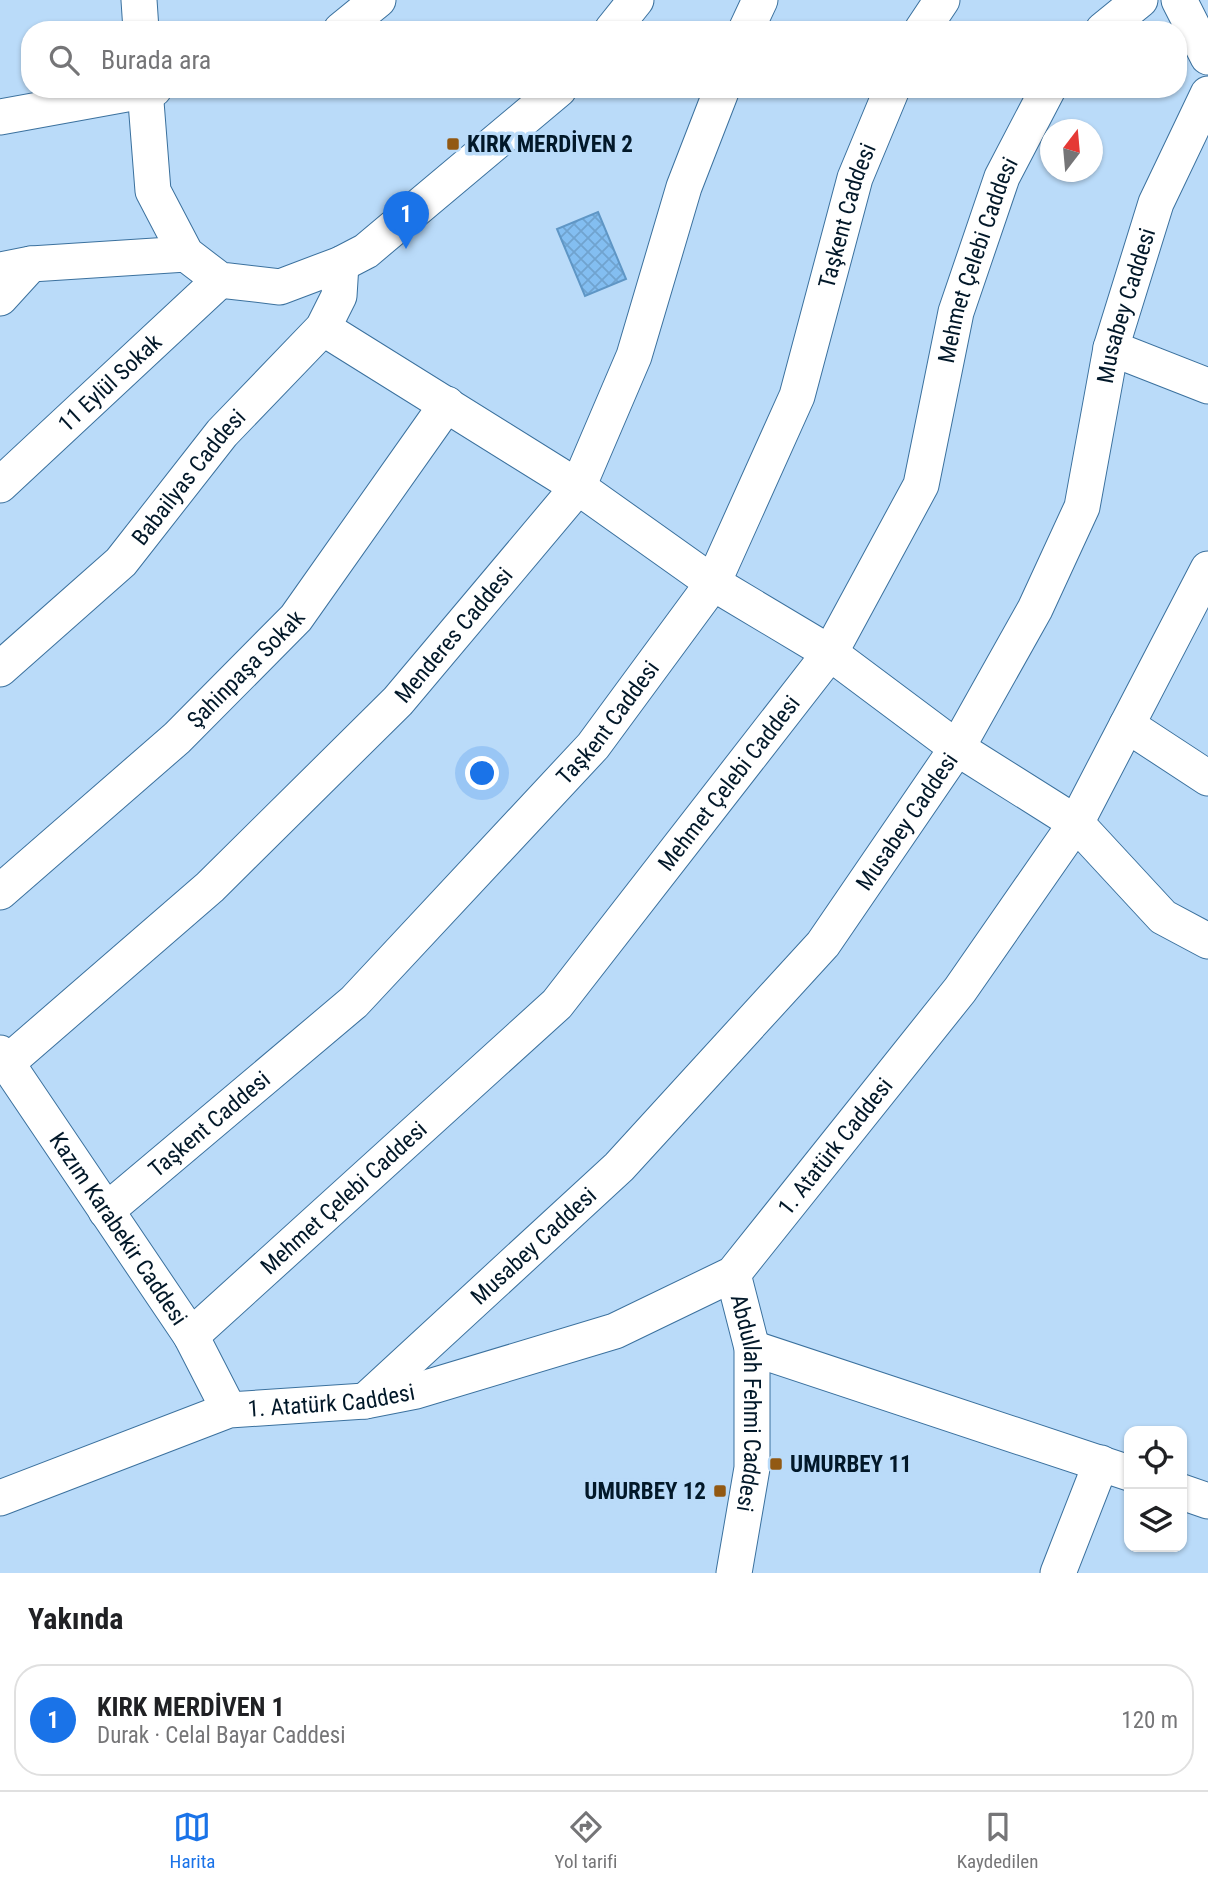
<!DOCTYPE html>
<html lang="tr">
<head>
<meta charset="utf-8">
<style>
  body { margin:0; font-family:"Roboto Condensed",sans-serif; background:#f2f2f2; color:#202124 }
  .controls { position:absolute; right:21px; bottom:21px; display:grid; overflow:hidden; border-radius:14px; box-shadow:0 2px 5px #0004 }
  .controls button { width:63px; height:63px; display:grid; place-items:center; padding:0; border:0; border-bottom:2px solid #e0e0e0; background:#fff; color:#202124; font:35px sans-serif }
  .compass { position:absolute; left:1040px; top:119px; width:63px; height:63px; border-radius:50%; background:#fff; box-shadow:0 2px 5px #0004; rotate:16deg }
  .you { position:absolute; left:483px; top:774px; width:24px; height:24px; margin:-18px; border:5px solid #fff; border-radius:50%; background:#1a73e8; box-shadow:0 0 0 10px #1a73e833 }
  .badge { display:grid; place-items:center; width:46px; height:46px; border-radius:50%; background:#1a73e8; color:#fff; font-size:23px; font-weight:700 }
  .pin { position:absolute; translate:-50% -58px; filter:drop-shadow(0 2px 4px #0008) }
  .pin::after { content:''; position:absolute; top:37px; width:24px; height:21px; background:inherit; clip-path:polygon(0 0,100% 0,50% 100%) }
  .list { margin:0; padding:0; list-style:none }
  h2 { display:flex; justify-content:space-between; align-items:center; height:91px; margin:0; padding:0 28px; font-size:30px }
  h2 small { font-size:23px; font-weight:400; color:#757577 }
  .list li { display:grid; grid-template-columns:46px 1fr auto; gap:21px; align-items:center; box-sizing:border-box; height:112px; margin:0 14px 14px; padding:0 14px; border:2px solid #e0e0e0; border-radius:28px }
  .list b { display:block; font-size:26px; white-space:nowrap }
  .list p { margin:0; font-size:23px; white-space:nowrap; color:#757577 }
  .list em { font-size:23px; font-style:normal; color:#757577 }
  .icon { flex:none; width:38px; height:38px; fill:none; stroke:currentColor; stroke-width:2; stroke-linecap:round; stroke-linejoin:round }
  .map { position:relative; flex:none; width:1208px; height:1573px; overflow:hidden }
  .search { position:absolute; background:#fff; box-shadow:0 2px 5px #0004; left:21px; right:21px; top:21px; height:77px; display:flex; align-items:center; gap:18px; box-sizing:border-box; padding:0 24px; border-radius:28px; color:#757577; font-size:26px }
  .sheet { height:217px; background:#fff }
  nav { display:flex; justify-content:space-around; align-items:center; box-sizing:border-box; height:98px; border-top:2px solid #e0e0e0; background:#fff; font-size:19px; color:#757577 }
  nav a { display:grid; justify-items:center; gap:4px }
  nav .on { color:#1a73e8 }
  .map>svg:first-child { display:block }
  .building { fill:url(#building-cross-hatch); stroke:#5f96c5; stroke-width:2 }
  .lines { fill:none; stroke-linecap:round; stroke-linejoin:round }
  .minor-casing { stroke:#3b719e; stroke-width:37 }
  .minor { stroke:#fff; stroke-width:35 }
  .poi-dot { fill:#925913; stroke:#badbf9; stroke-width:2.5 }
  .labels { text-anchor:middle; stroke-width:7; stroke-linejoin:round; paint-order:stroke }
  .poi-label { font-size:23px; font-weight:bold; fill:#021829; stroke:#badbf9; text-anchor:start }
  .street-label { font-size:23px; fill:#021829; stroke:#badbf9 }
</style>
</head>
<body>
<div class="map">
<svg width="1208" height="1573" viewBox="0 0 1208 1573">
  <defs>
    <pattern id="building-cross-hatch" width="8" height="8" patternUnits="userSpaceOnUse" patternTransform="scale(1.75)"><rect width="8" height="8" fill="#83bef1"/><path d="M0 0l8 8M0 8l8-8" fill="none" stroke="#70a3cf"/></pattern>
  </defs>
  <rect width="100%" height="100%" fill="#badbf9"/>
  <path class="building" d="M598 212 626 279 585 296 557 229Z"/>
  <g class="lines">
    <defs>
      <g id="minor">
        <path d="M139 0 141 30"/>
        <path d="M1179 0 1208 57"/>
        <path d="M341 30 378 0"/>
        <path d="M612 30 636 0"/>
        <path d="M746 30 760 0"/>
        <path d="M922 30 942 0"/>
        <path d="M1103 30 1140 0"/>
        <path d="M145 89 153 191 186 254 220 280 280 287 341 264 366 251 559 89"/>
        <path d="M0 117 154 89"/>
        <path d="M0 270 31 264 186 254"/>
        <path d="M0 298 31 264"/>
        <path d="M323 328 578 487 713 583 830 653 957 748 1076 823 1163 917 1208 941"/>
        <path d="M1111 348 1208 386"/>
        <path id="s1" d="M0 485 220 280"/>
        <path id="s2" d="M0 669 121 562 222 433 323 328 339 296 341 264"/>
        <path d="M1127 725 1208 778"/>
        <path id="s3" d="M0 892 177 738 296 618 447 404"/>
        <path id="s4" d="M0 1053 191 1336 229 1410"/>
        <path id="s5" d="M8 1062 210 887 398 701 578 487 634 356 684 187 722 89"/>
        <path id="s6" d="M106 1211 354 1002 593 746 713 583 797 396 855 178 892 89"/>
        <path id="s7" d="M733 1274 752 1348V1468L734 1573"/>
        <path id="s8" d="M191 1336 557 1004 830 653 921 485 956 312 1002 177 1048 89"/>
        <path d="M752 1348 1129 1473"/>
        <path id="s9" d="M365 1401 619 1167 823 944 957 748 1035 609 1082 507 1111 348 1156 203 1208 94"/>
        <path d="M1182 1492 1208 1501"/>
        <path id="s10" d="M0 1498 229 1410 365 1401 416 1391 615 1331 733 1274 960 990 1076 823 1208 569"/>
        <path d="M1058 1573 1101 1463"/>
      </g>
    </defs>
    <use href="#minor" class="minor-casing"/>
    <use href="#minor" class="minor"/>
  </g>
  <g class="poi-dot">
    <rect x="446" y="137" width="14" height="14" rx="3.5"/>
    <rect x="769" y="1457" width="14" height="14" rx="3.5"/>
    <rect x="713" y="1484" width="14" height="14" rx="3.5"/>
  </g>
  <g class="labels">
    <g class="poi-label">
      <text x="467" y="152">KIRK MERDİVEN 2</text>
      <text x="790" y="1472">UMURBEY 11</text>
      <text x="706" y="1499" text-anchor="end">UMURBEY 12</text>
    </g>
    <g class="street-label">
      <text dy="8" stroke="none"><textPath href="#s6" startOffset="1269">Taşkent Caddesi</textPath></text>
      <text dy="8" stroke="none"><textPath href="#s8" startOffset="1362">Mehmet Çelebi Caddesi</textPath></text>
      <text dy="8" stroke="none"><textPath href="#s9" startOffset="1363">Musabey Caddesi</textPath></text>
      <text dy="8" stroke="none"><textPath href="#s1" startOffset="150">11 Eylül Sokak</textPath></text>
      <text dy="8" stroke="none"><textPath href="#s2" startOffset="270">Babailyas Caddesi</textPath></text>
      <text dy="8" stroke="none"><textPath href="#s5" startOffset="618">Menderes Caddesi</textPath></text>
      <text dy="8" stroke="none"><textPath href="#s3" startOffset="332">Şahinpaşa Sokak</textPath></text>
      <text dy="8" stroke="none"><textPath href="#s6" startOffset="702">Taşkent Caddesi</textPath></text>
      <text dy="8" stroke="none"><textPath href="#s8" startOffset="774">Mehmet Çelebi Caddesi</textPath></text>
      <text dy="8" stroke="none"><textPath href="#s9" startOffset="796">Musabey Caddesi</textPath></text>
      <text dy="8" stroke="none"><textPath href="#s6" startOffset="135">Taşkent Caddesi</textPath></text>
      <text dy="8" stroke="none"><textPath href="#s10" startOffset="936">1. Atatürk Caddesi</textPath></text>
      <text dy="8" stroke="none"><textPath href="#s8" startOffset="206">Mehmet Çelebi Caddesi</textPath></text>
      <text dy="8" stroke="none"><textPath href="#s4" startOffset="212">Kazım Karabekir Caddesi</textPath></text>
      <text dy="8" stroke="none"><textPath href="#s9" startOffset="229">Musabey Caddesi</textPath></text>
      <text dy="8" stroke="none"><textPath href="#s10" startOffset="348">1. Atatürk Caddesi</textPath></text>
      <text dy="8" stroke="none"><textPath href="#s7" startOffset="131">Abdullah Fehmi Caddesi</textPath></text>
    </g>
  </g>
</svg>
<div class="controls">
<button><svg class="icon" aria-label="locate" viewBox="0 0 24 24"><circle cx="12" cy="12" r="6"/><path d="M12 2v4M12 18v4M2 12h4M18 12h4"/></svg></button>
<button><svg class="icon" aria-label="layers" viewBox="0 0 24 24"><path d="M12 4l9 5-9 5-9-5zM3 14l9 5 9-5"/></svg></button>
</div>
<svg class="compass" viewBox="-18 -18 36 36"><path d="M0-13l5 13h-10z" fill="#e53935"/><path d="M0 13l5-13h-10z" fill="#757577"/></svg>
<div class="you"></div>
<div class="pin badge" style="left:406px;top:249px">1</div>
<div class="search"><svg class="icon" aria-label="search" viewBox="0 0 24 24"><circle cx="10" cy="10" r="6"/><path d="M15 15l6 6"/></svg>Burada ara</div>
</div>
<section class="sheet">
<h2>Yakında<small></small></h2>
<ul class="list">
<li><span class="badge">1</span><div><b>KIRK MERDİVEN 1</b><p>Durak · Celal Bayar Caddesi</p></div><em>120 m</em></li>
</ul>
</section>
<nav>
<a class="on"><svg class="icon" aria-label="map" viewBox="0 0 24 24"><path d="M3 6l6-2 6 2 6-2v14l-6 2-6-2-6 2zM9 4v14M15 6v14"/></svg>Harita</a>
<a><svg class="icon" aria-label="directions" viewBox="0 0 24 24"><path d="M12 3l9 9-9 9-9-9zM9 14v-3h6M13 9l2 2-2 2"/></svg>Yol tarifi</a>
<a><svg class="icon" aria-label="saved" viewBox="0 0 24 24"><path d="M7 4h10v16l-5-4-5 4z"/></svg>Kaydedilen</a>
</nav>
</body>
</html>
